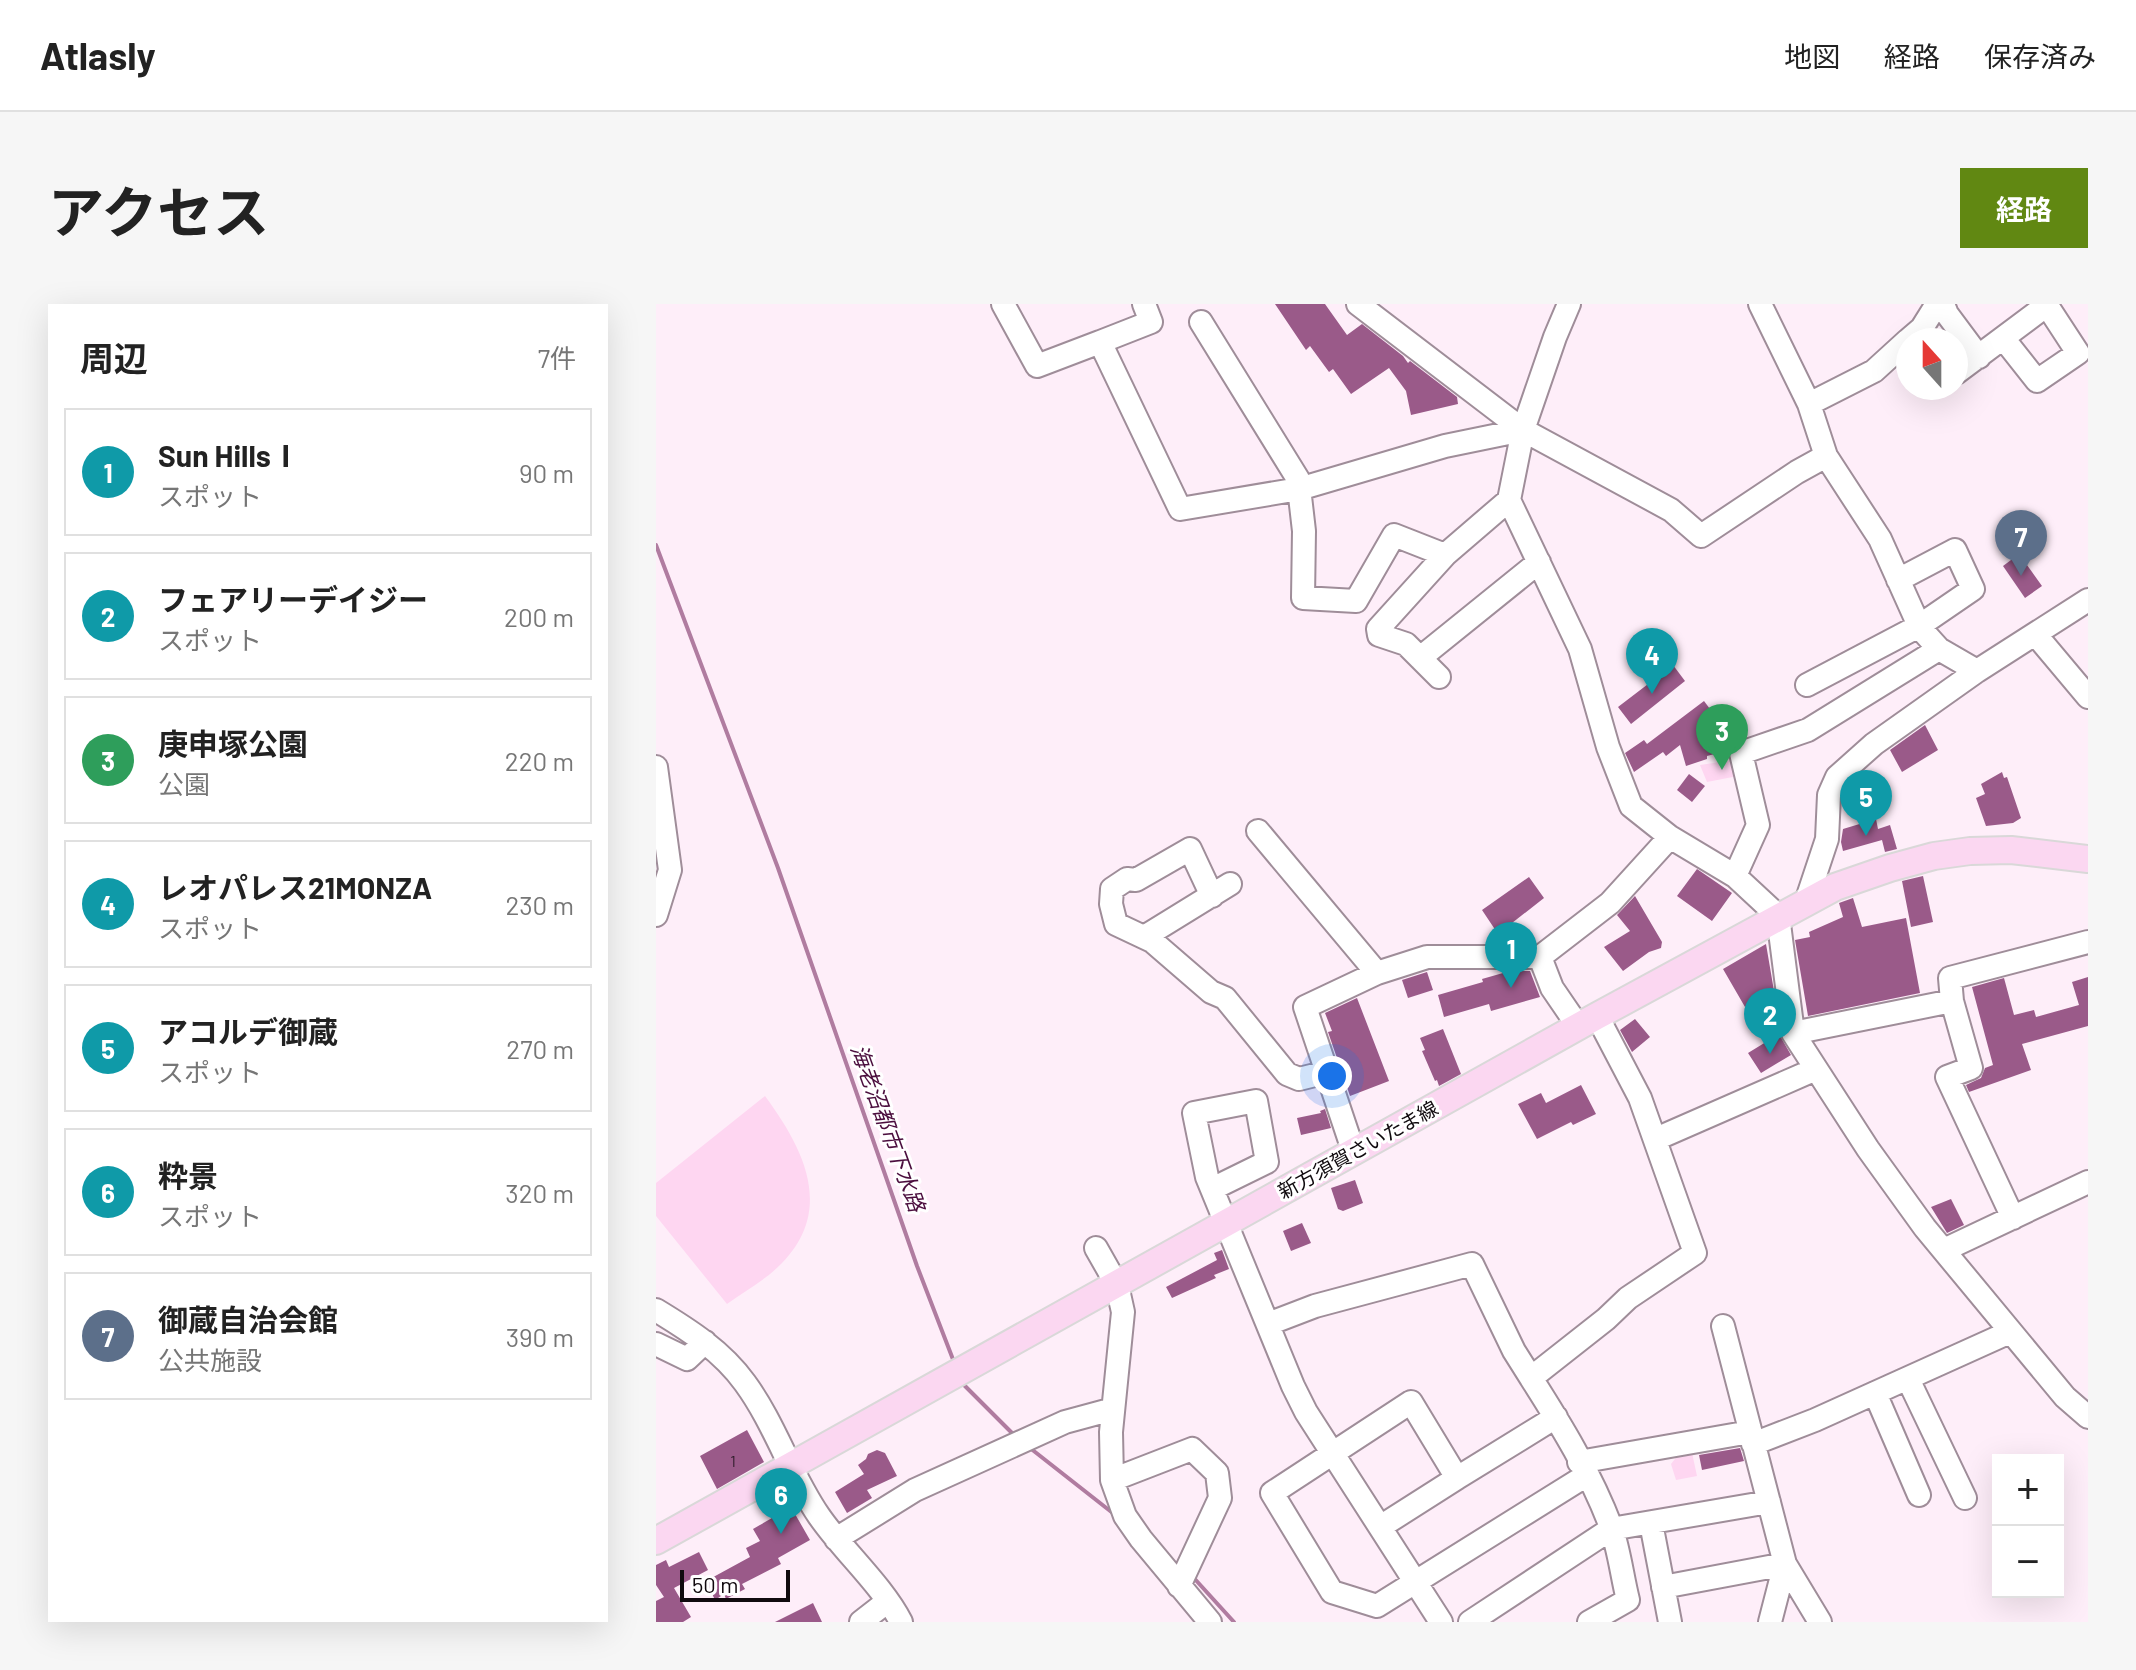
<!DOCTYPE html>
<html lang="ja">
<head>
<meta charset="utf-8">
<style>
  body { margin:0; font-family:Barlow,"Noto Sans JP",sans-serif; background:#f6f6f6; color:#222 }
  .controls { position:absolute; right:24px; bottom:24px; display:grid; overflow:hidden; border-radius:0px; box-shadow:0 8px 32px #0002 }
  .controls button { width:72px; height:72px; display:grid; place-items:center; padding:0; border:0; border-bottom:2px solid #e0e0e0; background:#fff; color:#222; font:40px sans-serif }
  .compass { position:absolute; left:1240px; top:24px; width:72px; height:72px; border-radius:50%; background:#fff; box-shadow:0 8px 32px #0002; rotate:339deg }
  .scale { position:absolute; left:24px; bottom:20px; width:110px; box-sizing:border-box; padding-left:8px; border:4px solid #100a0e; border-top:0; font-size:22px; line-height:28px; white-space:nowrap; color:#100a0e; -webkit-text-stroke:6px #fff; paint-order:stroke }
  .you { position:absolute; left:676px; top:772px; width:28px; height:28px; margin:-20px; border:6px solid #fff; border-radius:50%; background:#1a73e8; box-shadow:0 0 0 12px #1a73e833 }
  .badge { display:grid; place-items:center; width:52px; height:52px; border-radius:50%; background:#618812; color:#fff; font-size:26px; font-weight:700 }
  .pin { position:absolute; translate:-50% -66px; filter:drop-shadow(0 2px 4px #0008) }
  .pin::after { content:''; position:absolute; top:42px; width:28px; height:24px; background:inherit; clip-path:polygon(0 0,100% 0,50% 100%) }
  .list { margin:0; padding:0; list-style:none }
  h2 { display:flex; justify-content:space-between; align-items:center; height:104px; margin:0; padding:0 32px; font-size:34px }
  h2 small { font-size:26px; font-weight:400; color:#767676 }
  .list li { display:grid; grid-template-columns:52px 1fr auto; gap:24px; align-items:center; box-sizing:border-box; height:128px; margin:0 16px 16px; padding:0 16px; border:2px solid #e0e0e0; border-radius:0px }
  .list b { display:block; font-size:30px; white-space:nowrap }
  .list p { margin:0; font-size:26px; white-space:nowrap; color:#767676 }
  .list em { font-size:26px; font-style:normal; color:#767676 }
  .map { position:relative; flex:none; width:1432px; height:1318px; overflow:hidden; border-radius:0px }
  header { display:flex; align-items:center; gap:48px; box-sizing:border-box; height:112px; padding:0 40px; background:#fff; border-bottom:2px solid #e0e0e0 }
  header strong { font-size:38px }
  nav { display:flex; gap:44px; margin-inline-start:auto; font-size:28px }
  .intro { display:flex; align-items:center; justify-content:space-between; box-sizing:border-box; height:192px; padding:0 48px }
  h1 { margin:0; font-size:56px }
  .button { padding:20px 36px; border-radius:0px; background:#618812; color:#fff; font-size:28px; font-weight:700 }
  main { display:flex; gap:48px; padding:0 48px }
  aside { flex:1; background:#fff; border-radius:0px; box-shadow:0 8px 32px #0002 }
  .map>svg:first-child { display:block }
  .green { fill:#fed6f1 }
  .lines { fill:none; stroke-linecap:round; stroke-linejoin:round }
  .stream { stroke:#b07ca0; stroke-width:4 }
  .building { fill:#9a5a89 }
  .minor-casing { stroke:#9f8d99; stroke-width:26 }
  .major-casing { stroke:#d9d8d8; stroke-width:30 }
  .minor { stroke:#fff; stroke-width:22 }
  .major { stroke:#fbd7f1; stroke-width:26 }
  .labels { text-anchor:middle; stroke-width:6; stroke-linejoin:round; paint-order:stroke }
  .number-label { font-size:16px; fill:#321e2d }
  .street-label { font-size:20px; fill:#100a0e; stroke:#fff }
  .water-label { font-size:22px; font-style:italic; fill:#4b0e3e; stroke:#fff }
</style>
</head>
<body>
<header>
<strong>Atlasly</strong>
<nav><a>地図</a><a>経路</a><a>保存済み</a></nav>
</header>
<div class="intro"><h1>アクセス</h1><a class="button">経路</a></div>
<main>
<aside>
<h2>周辺<small>7件</small></h2>
<ul class="list">
<li><span class="badge" style="background:#0f9aa8">1</span><div><b>Sun HillsⅠ</b><p>スポット</p></div><em>90 m</em></li>
<li><span class="badge" style="background:#0f9aa8">2</span><div><b>フェアリーデイジー</b><p>スポット</p></div><em>200 m</em></li>
<li><span class="badge" style="background:#2e9e5b">3</span><div><b>庚申塚公園</b><p>公園</p></div><em>220 m</em></li>
<li><span class="badge" style="background:#0f9aa8">4</span><div><b>レオパレス21MONZA</b><p>スポット</p></div><em>230 m</em></li>
<li><span class="badge" style="background:#0f9aa8">5</span><div><b>アコルデ御蔵</b><p>スポット</p></div><em>270 m</em></li>
<li><span class="badge" style="background:#0f9aa8">6</span><div><b>粋景</b><p>スポット</p></div><em>320 m</em></li>
<li><span class="badge" style="background:#5c6f8a">7</span><div><b>御蔵自治会館</b><p>公共施設</p></div><em>390 m</em></li>
</ul>
</aside>
<div class="map">
<svg width="1432" height="1318" viewBox="0 0 1432 1318">
  <rect width="100%" height="100%" fill="#feeef9"/>
  <path class="green" d="M1084 455 1087 471 1051 478 1044 461Z
    M109 792C147 844 179 904 126 959 111 975 89 987 71 1000L0 912V879Z
    M1035 1144 1041 1172 1020 1176 1015 1160 1026 1146Z"/>
  <g class="lines">
    <path class="stream" d="M0 241 122 564 261 962 298 1058
      M305 1078 358 1131
      M374 1144 458 1210
      M537 1273 578 1318"/>
  </g>
  <path class="building" d="M619 0H669L691 31 706 20 747 52 752 59 754 57 801 93 802 100 755 111 750 87 733 64 695 90 677 65 673 68 654 42 650 46Z
    M1363 250 1386 282 1369 294 1347 262Z
    M1017 361 1029 377 975 420 962 403Z
    M1048 397 1060 413 1077 409 1084 435 1068 440 1070 447 1051 452V455L1030 462 1024 441 1010 452 1007 448 978 468 969 449 988 436 991 440Z
    M1269 421 1282 446 1246 468 1234 446Z
    M1346 468 1348 474 1351 473 1365 514 1357 519 1330 522 1320 494 1329 490 1325 480Z
    M1033 470 1049 482 1036 498 1021 486Z
    M1220 515 1222 525 1234 521 1241 545 1229 548 1226 536 1187 547 1185 538 1187 525Z
    M1041 565 1076 589 1056 617 1021 592Z
    M1267 572 1277 618 1255 623 1246 577Z
    M873 573 888 594 842 630 826 606Z
    M979 592 1006 638 1005 644 993 648 967 667 948 643 974 627 961 611Z
    M1197 594 1206 623 1250 614 1264 689 1152 712 1139 636 1154 633 1153 628 1187 613 1183 599Z
    M1110 640 1118 687 1089 703 1067 665Z
    M854 667H874L884 693 835 707 833 700 788 713 782 691 827 678 826 675Z
    M771 668 777 686 752 694 746 676Z
    M1432 673V722L1366 740 1375 766 1313 788 1310 781 1325 774 1329 764 1337 761 1316 683 1348 674 1358 711 1378 706 1380 713 1423 701 1416 678Z
    M701 694 733 777 694 792 672 728 676 727 669 709Z
    M979 715 994 733 976 748 964 726Z
    M787 725 805 770 783 782 781 776 779 777 766 747 769 746 764 734Z
    M1123 730 1135 751 1105 769 1092 749Z
    M925 781 940 810 917 821 915 818 881 835 862 800 885 789 890 799Z
    M669 805 675 824 645 831 641 814 665 809 664 807Z
    M699 876 707 899 687 907 682 905 675 884Z
    M1295 895 1308 921 1291 929 1275 903Z
    M646 919 655 939 635 947 627 927Z
    M566 946 573 965 558 971 560 974 516 994 510 983 561 956 558 949Z
    M91 1126 108 1158 61 1185 44 1152Z
    M1084 1144 1088 1157 1046 1166 1043 1151Z
    M221 1146 229 1149 241 1172 211 1186 216 1194 191 1209 179 1188 208 1170 202 1161 210 1155 212 1150Z
    M135 1203 154 1236 122 1254 125 1260 86 1280 89 1285 70 1295 68 1290 59 1296 50 1277 94 1253 90 1244 104 1237 97 1225Z
    M43 1248 52 1266 18 1284 35 1313 27 1318H0V1297L8 1293 0 1281V1261L10 1256 13 1263Z
    M157 1299 166 1318H119Z"/>
  <g class="lines">
    <defs>
      <path id="minor" d="M347 0 381 62 444 38 524 205 643 185 789 142 867 126 1015 206 1045 232 1141 168 1170 152
        M702 0 867 126
        M913 0 899 33 867 126 853 196 924 345 952 443 975 502 1014 533 1079 572 1122 612 1137 729 1212 845 1269 924 1409 1093 1432 1113
        M1104 0 1153 100 1170 152 1224 235 1264 324 1283 345 1321 367
        M1287 0 1291 10 1323 53
        M545 18 642 175 648 227 647 294 700 297 738 231 789 251
        M1347 34 1381 77 1422 49 1390 0
        M1252 36 1266 24 1281 0
        M444 38 495 18 488 0
        M1300 69 1391 1
        M1153 100 1218 67 1252 36
        M1380 331 1432 393
        M764 354 883 258
        M783 373 750 340 723 331 722 325 789 251 853 196
        M1151 381 1263 322 1317 285 1299 246 1242 276
        M0 463 14 566 0 611
        M602 527 721 669 771 653H884L954 599 1014 533
        M1079 572 1102 521 1085 449 1152 426 1283 345
        M556 592 534 545 480 576 471 575 456 585 455 600 460 620 496 637 555 688 569 694 631 770 643 775 671 768
        M1150 598 1171 535 1173 491 1181 473 1218 440 1321 367 1432 296
        M488 633 574 580
        M884 653 896 684 922 722
        M1296 697 1294 674 1432 638
        M1137 729 1296 697 1315 764 1291 773 1357 914
        M1000 835 1160 765
        M698 849 649 703 721 669
        M556 885 611 858 600 797 538 809 551 873 637 1082 650 1108 785 1318
        M440 944 461 981 467 1008 455 1128 456 1176 469 1212 485 1235 554 1318
        M1288 946 1432 878
        M0 1006C33 1026 66 1047 89 1079 119 1120 134 1170 163 1212 187 1247 226 1281 245 1318
        M612 1020 659 1002 816 960 858 1047 875 1074
        M1067 1022 1129 1260 1114 1318
        M0 1040 31 1055 49 1038
        M1252 1075 1309 1194
        M1219 1089 1263 1191
        M900 1113 801 1174 755 1098 616 1189 676 1288 721 1302 931 1171
        M1097 1140 1159 1116 1354 1028
        M923 1158 1094 1128
        M456 1176 536 1145 561 1169 564 1194 523 1282
        M995 1219 1014 1318
        M724 1223 801 1174
        M180 1235 259 1186 409 1118 457 1105
        M1007 1283 1129 1260 1164 1318
        M205 1318 232 1297
        M814 1318 955 1225 1113 1198
        M933 1318 972 1296C966 1272 963 1245 955 1223 935 1170 905 1121 875 1074L950 1015 972 994 1039 949 984 794 941 712"/>
      <path id="major" d="M0 1237 941 712 1179 583 1234 564 1278 552 1314 547 1355 546 1432 555"/>
    </defs>
    <use href="#minor" class="minor-casing"/>
    <use href="#major" class="major-casing"/>
    <use href="#minor" class="minor"/>
    <use href="#major" class="major"/>
  </g>
  <g class="labels">
    <g class="number-label">
      <text x="77" y="1163">1</text>
    </g>
    <g class="street-label">
      <text transform="translate(702 846) rotate(-29)" y="7">新方須賀さいたま線</text>
    </g>
    <g class="water-label">
      <text transform="translate(232 824) rotate(70)" y="8">海老沼都市下水路</text>
    </g>
  </g>
</svg>
<div class="controls">
<button>+</button>
<button>−</button>
</div>
<svg class="compass" viewBox="-18 -18 36 36"><path d="M0-13l5 13h-10z" fill="#e53935"/><path d="M0 13l5-13h-10z" fill="#767676"/></svg>
<div class="scale">50 m</div>
<div class="you"></div>
<div class="pin badge" style="left:855px;top:684px;background:#0f9aa8">1</div>
<div class="pin badge" style="left:1114px;top:750px;background:#0f9aa8">2</div>
<div class="pin badge" style="left:1066px;top:466px;background:#2e9e5b">3</div>
<div class="pin badge" style="left:996px;top:390px;background:#0f9aa8">4</div>
<div class="pin badge" style="left:1210px;top:532px;background:#0f9aa8">5</div>
<div class="pin badge" style="left:125px;top:1230px;background:#0f9aa8">6</div>
<div class="pin badge" style="left:1365px;top:272px;background:#5c6f8a">7</div>
</div>
</main>
</body>
</html>
